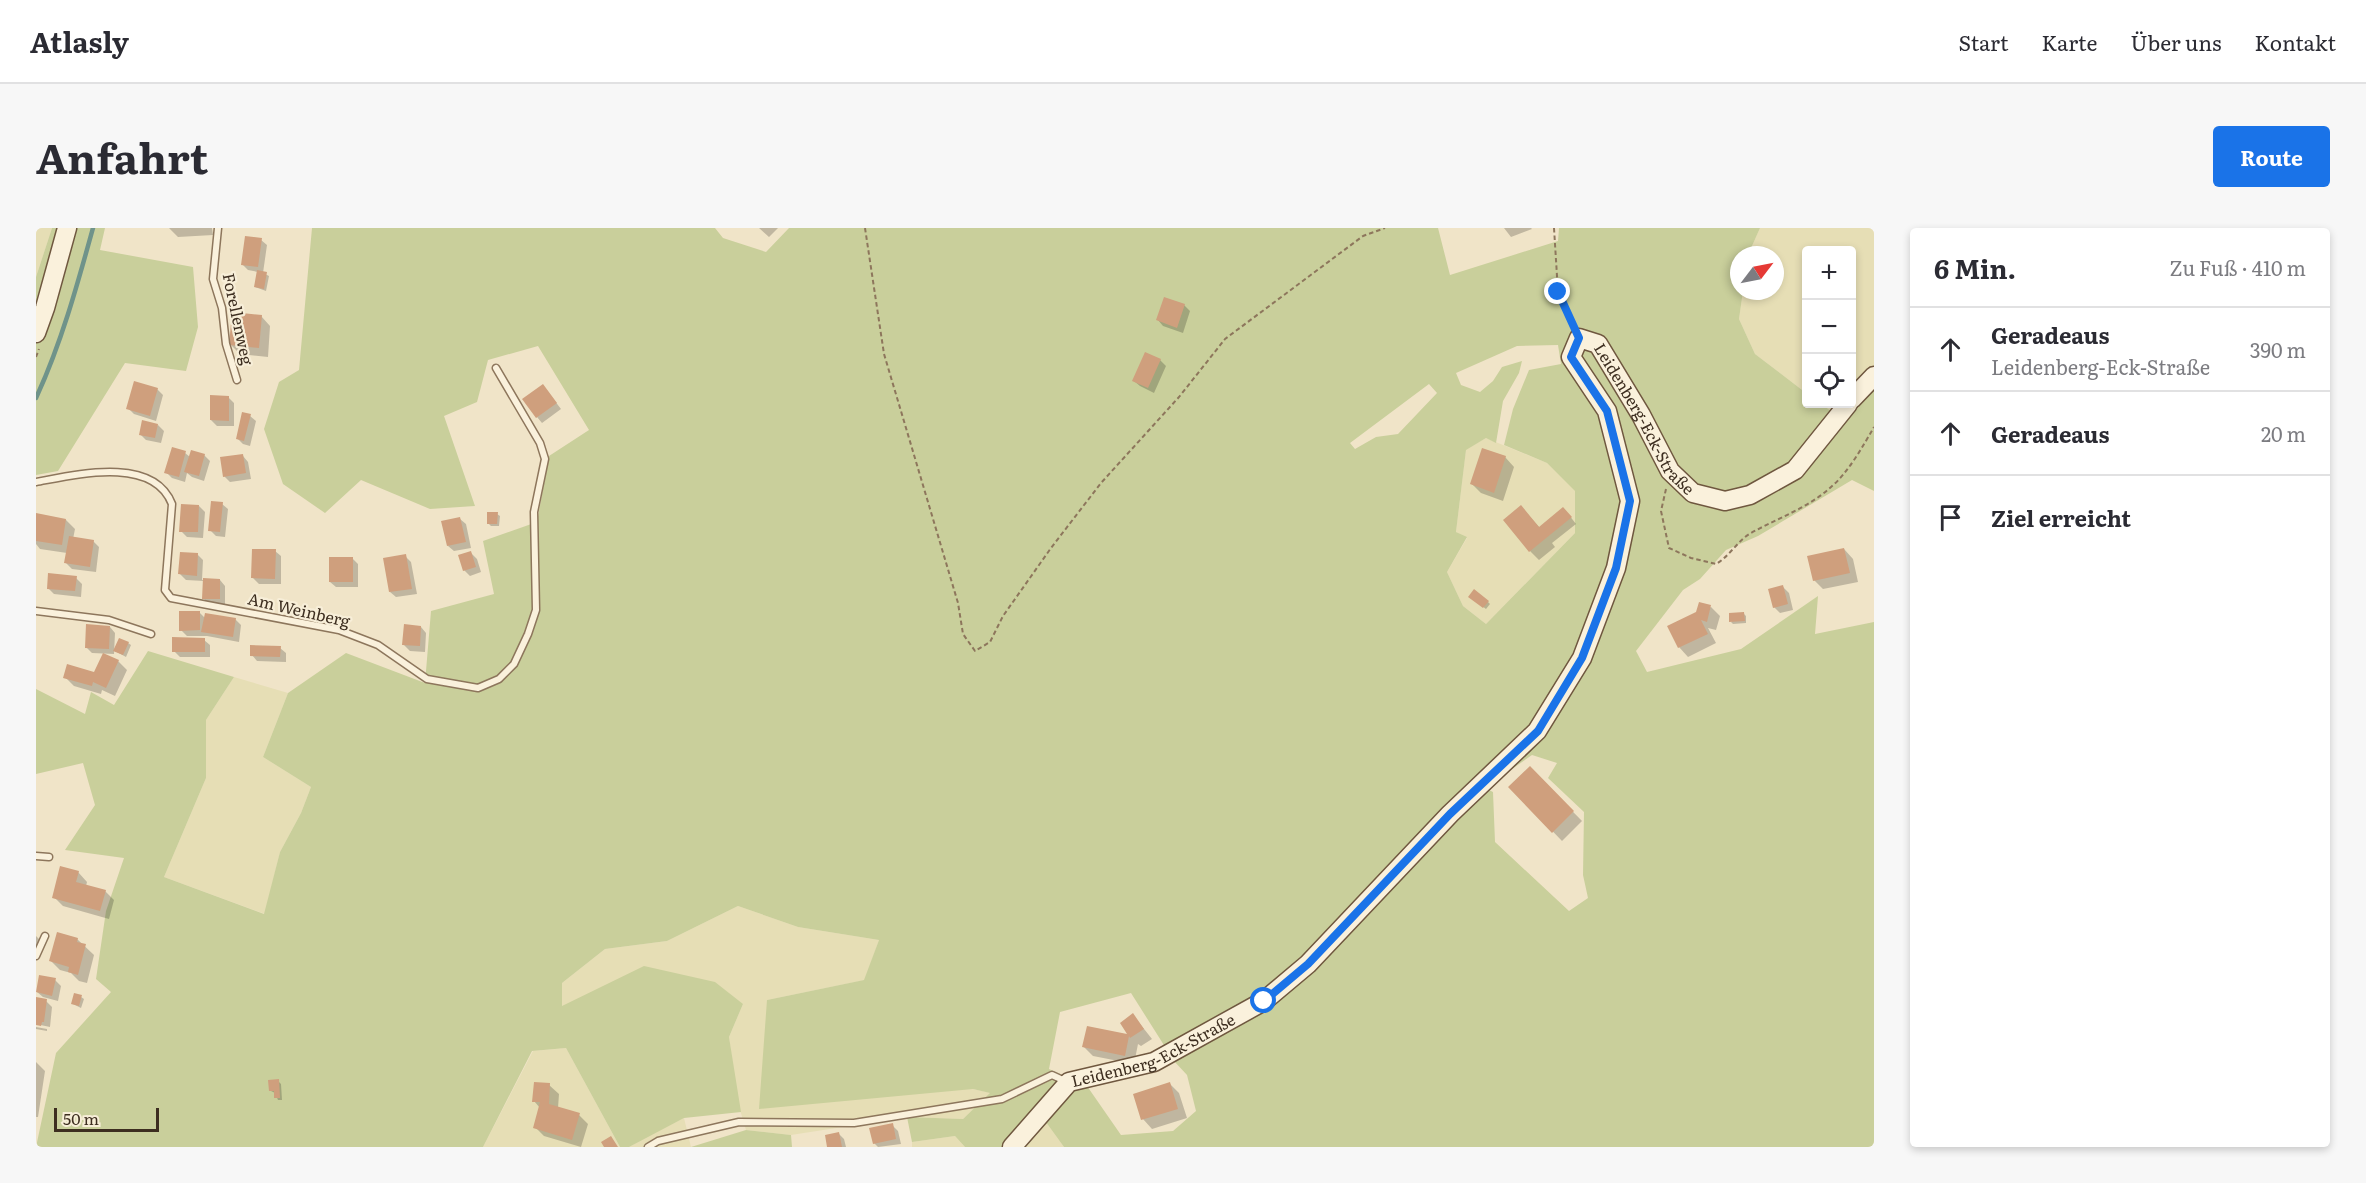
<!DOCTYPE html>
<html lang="de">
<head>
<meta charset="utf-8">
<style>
  body { margin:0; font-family:Literata,serif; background:#f7f7f7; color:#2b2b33 }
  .controls { position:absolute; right:18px; top:18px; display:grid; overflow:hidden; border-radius:6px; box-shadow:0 3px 9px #0003 }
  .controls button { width:54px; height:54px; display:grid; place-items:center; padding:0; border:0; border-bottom:2px solid #e1e1e2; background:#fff; color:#2b2b33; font:30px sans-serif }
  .compass { position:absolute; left:1694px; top:18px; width:54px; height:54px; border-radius:50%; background:#fff; box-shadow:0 3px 9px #0003; rotate:58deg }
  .scale { position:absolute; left:18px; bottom:15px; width:105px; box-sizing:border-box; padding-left:6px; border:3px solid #3d2e20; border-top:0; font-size:16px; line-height:21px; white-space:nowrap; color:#3d2e20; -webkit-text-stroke:4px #f7eed8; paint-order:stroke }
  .stop { position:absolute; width:18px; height:18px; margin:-14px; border:4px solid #1a73e8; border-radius:50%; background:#fff }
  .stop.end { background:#1a73e8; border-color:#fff; box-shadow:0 2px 6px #0008 }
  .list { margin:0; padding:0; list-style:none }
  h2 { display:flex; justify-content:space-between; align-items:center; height:78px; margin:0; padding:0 24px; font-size:26px }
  h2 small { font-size:20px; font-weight:400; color:#7c7c81 }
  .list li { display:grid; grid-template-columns:39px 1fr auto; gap:18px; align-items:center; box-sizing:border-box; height:84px; padding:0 24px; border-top:2px solid #e1e1e2 }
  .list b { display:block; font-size:22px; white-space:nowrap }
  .list p { margin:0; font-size:20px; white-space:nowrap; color:#7c7c81 }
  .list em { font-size:20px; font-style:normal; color:#7c7c81 }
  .icon { flex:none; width:33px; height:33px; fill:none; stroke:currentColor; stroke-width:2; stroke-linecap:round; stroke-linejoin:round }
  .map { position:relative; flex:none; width:1838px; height:919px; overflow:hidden; border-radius:6px }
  header { display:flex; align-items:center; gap:36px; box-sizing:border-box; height:84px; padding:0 30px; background:#fff; border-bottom:2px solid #e1e1e2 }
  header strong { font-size:28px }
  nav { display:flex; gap:33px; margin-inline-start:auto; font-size:21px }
  .intro { display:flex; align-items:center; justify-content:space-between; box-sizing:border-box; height:144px; padding:0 36px }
  h1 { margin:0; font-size:42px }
  .button { padding:15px 27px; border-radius:6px; background:#1a73e8; color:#fff; font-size:21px; font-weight:700 }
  main { display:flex; gap:36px; padding:0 36px }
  aside { flex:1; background:#fff; border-radius:6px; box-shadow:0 3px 9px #0003 }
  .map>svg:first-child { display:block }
  .farmland { fill:#e6deb5 }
  .green { fill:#c9cf9b; fill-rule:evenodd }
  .shadow { fill:#0003 }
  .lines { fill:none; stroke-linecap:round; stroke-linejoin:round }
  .stream { stroke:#6f938a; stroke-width:4.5 }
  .building { fill:#cf9f7d }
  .lane-casing { stroke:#8d765c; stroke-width:9 }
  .secondary-casing { stroke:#6f573f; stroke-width:21 }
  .path { stroke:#8d765c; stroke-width:2; stroke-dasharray:4.5 3; stroke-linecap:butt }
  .lane { stroke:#faf1dc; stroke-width:6 }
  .secondary { stroke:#faf1dc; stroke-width:18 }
  .route { stroke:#1a73e8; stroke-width:8 }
  .labels { text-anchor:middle; stroke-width:4.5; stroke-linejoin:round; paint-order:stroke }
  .street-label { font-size:16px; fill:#3d2e20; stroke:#f7eed8 }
</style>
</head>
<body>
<header>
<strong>Atlasly</strong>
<nav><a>Start</a><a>Karte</a><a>Über uns</a><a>Kontakt</a></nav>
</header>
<div class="intro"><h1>Anfahrt</h1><a class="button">Route</a></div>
<main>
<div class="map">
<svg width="1838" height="919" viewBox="0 0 1838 919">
  <rect width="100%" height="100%" fill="#f0e4c8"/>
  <path class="farmland" d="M0 0H16L0 49Z
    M1724 0H1838V160L1808 193 1785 176H1816V22H1770V165L1719 126 1703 91 1707 63H1739V27H1712Z
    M1450 210 1511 235 1540 263 1539 305 1450 396 1427 378 1411 344 1431 310 1420 304 1430 221Z
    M198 449 252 465 227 529 275 559 265 585 244 624 229 686 128 649 170 550V492Z
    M702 678 762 699 843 712 829 752 731 772 937 861 955 865 927 891 871 889 755 907 710 902 702 875 693 809 707 776 526 779V755L569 721 631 713Z
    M530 820 584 919H447L497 823Z
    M999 879 1028 919H967L973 908Z
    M648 890 655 919H593L608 910Z
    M919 908 929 919H876V914Z"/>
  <path class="green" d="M16 0H69L64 22 157 39 162 99 150 143 89 135 22 243 0 247V49Z
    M276 0H679L687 10 730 24 753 0H1402L1414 47 1522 13 1523 0H1724L1712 27H1703V63H1707L1703 91 1719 126 1770 165V176H1785L1808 192 1832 164 1838 160V263L1816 252 1722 308 1690 322 1664 351 1647 362 1600 423 1611 444 1705 421 1782 368 1779 406 1838 394V919H1028L999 879 973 908 967 919H929L919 908 876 914 871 889 927 891 954 865 937 861 723 881 731 772 828 752 843 712 762 699 702 678 631 713 569 721 526 755V778L608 738 679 754 707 776 693 809 705 884 648 890 593 919H584L530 820 496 823 447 919H0L20 825 75 764 60 751 70 683 88 630 29 622 59 577 47 535 0 546V461L49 486 55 464 78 477 112 423 198 449 170 492V550L128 649 228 686 244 624 265 585 275 559 227 529 252 465 310 425 389 455 395 383 458 366 447 313 501 294 513 228 553 202 502 118 452 132 441 174 408 188 439 278 394 281 325 252 289 285 247 256 228 201 243 154 263 142ZM1522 117 1525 136 1493 142 1477 181 1468 217 1511 235 1539 263V305L1450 396 1427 378 1411 344 1431 309 1420 304 1430 222 1450 210 1460 215 1467 173 1483 145 1486 133 1466 139 1457 153 1444 164 1425 157 1420 145 1481 118ZM1393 156 1401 165 1362 206 1340 209 1319 221 1314 215ZM1496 527 1521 535 1512 550 1548 584 1547 647 1552 670 1533 683 1459 614 1457 564 1447 559 1469 537 1476 541ZM1095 765 1138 833 1151 847 1160 883 1137 903 1085 907 1051 858 1013 841 1024 784Z
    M710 902 755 907 756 919H655Z"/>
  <path class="shadow" d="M133 0H176L177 7 142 9Z
    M723 0H742L733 9Z
    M1468 0H1495L1496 1 1475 9Z
    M225 12 231 17 227 45 233 48 230 63 219 59 222 44 212 42 206 36Z
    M1148 77 1154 83 1147 105 1127 98 1122 92Z
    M225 88 234 98 232 129 204 126 195 117Z
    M1124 132 1130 138 1118 165 1104 158 1098 153Z
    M121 161 127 167 120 193 98 186 92 180Z
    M512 164 525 181 506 195 501 189Z
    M192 169 198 175V198H181L175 192Z
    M214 188 220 193 214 218 207 216 201 210Z
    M122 197 128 203 125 215 110 212 104 206Z
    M149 225 154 229 168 227 174 233 168 253 156 249 151 245 149 254 136 250 130 244Z
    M207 228 212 234 215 251 194 254 188 248Z
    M1469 229 1478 239 1467 273 1445 265 1436 256Z
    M186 276 192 281 189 309 180 308 174 302Z
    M163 278 169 284 167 310 151 309 145 303Z
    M1485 279 1504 300 1533 287 1540 296 1516 315 1519 319 1503 332 1494 323Z
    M461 286 464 288 463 298H455L452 295Z
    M0 287 30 292 39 301 37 311 57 313 63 319 60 344 36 341 30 335 31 325 4 321 0 316Z
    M424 291 430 296 435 320 418 323 412 318Z
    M1808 321 1817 331 1822 354 1787 361 1778 352Z
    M239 323 245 328V356H223L217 350Z
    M435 325 441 331 445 344 434 348 428 342Z
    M161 326 167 332 166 352H184L189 358V376H173L167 370 168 353 150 352 144 346Z
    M369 328 375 334 381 366 360 369 354 364Z
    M316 330 322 336V359H300L294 354Z
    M40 350 46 356 45 369 18 366 12 360Z
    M1747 359 1753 365 1757 382 1744 385 1738 379Z
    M1437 371 1452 374 1454 376 1450 381Z
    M1675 379 1684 388 1680 402 1672 400 1680 415 1652 429 1643 419 1633 399Z
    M163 384 169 390 199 391 205 397 203 414 171 408H151L145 402Z
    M1707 385 1710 388V395L1697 396 1695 394Z
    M74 399 79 405 78 426 56 425 50 419Z
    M385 399 390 405 389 424 374 423 368 417Z
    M168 412 174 417V429H144L138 423Z
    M92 415 95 417 90 429 79 423Z
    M244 420 250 425V434L221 433 216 427Z
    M82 433 91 442 79 468 66 462 65 466 38 458 29 449 59 446Z
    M1494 540 1546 593 1526 613 1474 559Z
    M42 644 51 654 50 658 69 663 78 672 73 691 27 678 18 669Z
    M0 708 4 712 0 724Z
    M41 711 58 727 51 755 43 753 35 745 24 742 15 733Z
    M19 752 25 758 22 773 7 769 1 764Z
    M45 769 48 771 45 780 37 776Z
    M0 771 10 773 16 779 14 799 0 796Z
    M1097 787 1116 811 1105 818 1102 816 1098 836 1057 828 1048 819 1052 800 1095 808Z
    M0 799 11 801V803L0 801Z
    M0 834 9 843 2 889H0Z
    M242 853 245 856 246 872H242L239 865 235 863Z
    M1134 856 1143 865 1151 890 1116 901 1107 891Z
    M513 857 523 866 522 880 543 887 552 896 545 919 508 908 499 899 504 880 498 873Z
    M856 897 862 903 865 916 842 919 838 915Z
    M802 905 808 911 810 919H793Z"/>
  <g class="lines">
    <path class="stream" d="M0 170C25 116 41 58 57 0"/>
  </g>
  <path class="building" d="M209 8 226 10 222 39 205 37Z
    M221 42 231 44 228 61 218 59Z
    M1128 69 1149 76 1141 100 1120 92Z
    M196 84 226 87 223 120 193 117Z
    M1109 124 1125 131 1112 160 1096 153Z
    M98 153 122 160 114 188 90 181Z
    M507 156 521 175 500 190 486 171Z
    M174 167 193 168V193L174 192Z
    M206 184 215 186 208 213 200 211Z
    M106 192 122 196 119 210 103 207Z
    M136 219 150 223 143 249 128 245Z
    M1446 220 1470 228 1458 265 1434 256Z
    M155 222 169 226 163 248 148 244Z
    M207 226 210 245 187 249 184 229Z
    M175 273 187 274 184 304 172 303Z
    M145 276 163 277 162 304H143Z
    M1485 277 1503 299 1527 279 1536 289 1493 324 1467 292Z
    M451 284H462L461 296H451Z
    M0 285 30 291 26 317 0 313Z
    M424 289 430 314 411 318 405 293Z
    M33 308 58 312 54 339 28 335Z
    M1808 320 1814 345 1777 353 1771 328Z
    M216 321H240L239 351 215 350Z
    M435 323 440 339 427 343 422 327Z
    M144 324 162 325 161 348 142 346Z
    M370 326 376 361 353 364 347 330Z
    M293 329H317V354H293Z
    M12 345 41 348 39 363 11 361Z
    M167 350 184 351V371H166Z
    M1747 357 1752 376 1737 380 1732 361Z
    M1438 361 1453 373 1447 380 1432 369Z
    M1663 374 1675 377 1671 394 1665 392 1672 406 1642 420 1631 398 1660 384Z
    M143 383H164V402L143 403Z
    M1708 384 1709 393 1693 394V385Z
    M169 385 200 390 197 409 165 404Z
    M50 396 74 398 73 421 49 420Z
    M368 396 385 398 384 418 366 417Z
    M136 409 169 410V424H136Z
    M83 410 93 414 87 427 77 423Z
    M214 417 245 418 244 429 214 428Z
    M67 425 83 432 70 460 57 454 56 458 27 450 31 436 58 444Z
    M1494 538 1538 583 1516 605 1472 559Z
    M24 638 43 643 40 654 70 662 64 683 16 670Z
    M21 704 42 710 41 714 50 716 42 747 32 744 33 739 13 733Z
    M3 747 20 750 16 768 0 764Z
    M38 765 46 767 43 778 35 776Z
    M0 769 11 771 8 794H6L5 798 0 797Z
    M1097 785 1108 801 1094 810 1093 808 1089 828 1046 819 1051 798 1091 806 1084 795Z
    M243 851 244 870H238V863H233L232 852Z
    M498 854 514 855 513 876 544 885 536 912 497 900 504 874H496Z
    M1134 854 1142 881 1105 892 1097 866Z
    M857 895 860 911 837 916 833 900Z
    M803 904 806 919H791L789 907Z
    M575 908 582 919H568L565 914Z"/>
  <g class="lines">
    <defs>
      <path id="lane" d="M182 0 177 51 186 80 190 116 201 152
        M0 254C38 247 117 227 136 276L129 362 135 370 303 402 342 417 391 451 442 460 463 451 478 436 492 406 500 382 498 284 509 231 504 215 460 140
        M0 383 73 392 115 406
        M0 628 13 629
        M0 728 9 708
        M612 919 622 913 703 894 818 895 966 871 1016 847 1029 853"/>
      <g id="secondary">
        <path d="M0 105 9 80 31 0"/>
        <path d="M1816 171 1838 148"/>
        <path id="s1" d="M976 919 1033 854 1118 834 1228 773 1272 736 1414 586 1501 503 1546 430 1580 340 1594 273 1571 183 1535 129 1543 110 1562 116 1605 187 1634 243 1657 265 1689 273 1714 267 1759 242 1812 176"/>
      </g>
    </defs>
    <use href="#lane" class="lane-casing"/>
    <use href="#secondary" class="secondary-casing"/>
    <path class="path" d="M829 0 848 126 922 375 927 406 939 423 954 414 967 388 1015 320 1065 255 1143 169 1189 111 1327 8 1349 0
      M1518 0 1522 64 1536 96
      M0 129 3 121
      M1630 261 1625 283 1633 320 1655 330 1680 336C1694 328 1702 312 1715 305 1742 290 1772 280 1795 259 1812 245 1827 218 1838 199"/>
    <use href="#lane" class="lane"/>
    <use href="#secondary" class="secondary"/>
  </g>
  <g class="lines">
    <path class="route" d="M1228 773 1272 736 1414 586 1502 503 1546 430 1580 340 1594 273 1571 183 1535 129 1543 110 1522 64"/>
  </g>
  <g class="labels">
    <g class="street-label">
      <text transform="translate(202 91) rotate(78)" y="6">Forellenweg</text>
      <text dy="6" stroke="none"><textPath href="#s1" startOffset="1221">Leidenberg-Eck-Straße</textPath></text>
      <text transform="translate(263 382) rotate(13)" y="6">Am Weinberg</text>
      <text dy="6" stroke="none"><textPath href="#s1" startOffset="177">Leidenberg-Eck-Straße</textPath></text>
    </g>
  </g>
</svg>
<div class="controls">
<button>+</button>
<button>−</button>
<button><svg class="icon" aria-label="locate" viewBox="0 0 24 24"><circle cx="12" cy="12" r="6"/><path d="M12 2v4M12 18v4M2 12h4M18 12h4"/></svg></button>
</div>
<svg class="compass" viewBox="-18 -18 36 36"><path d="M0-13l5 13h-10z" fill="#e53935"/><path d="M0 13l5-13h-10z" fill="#7c7c81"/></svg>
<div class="scale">50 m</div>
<div class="stop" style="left:1228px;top:773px"></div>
<div class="stop end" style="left:1522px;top:64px"></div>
</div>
<aside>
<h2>6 Min.<small>Zu Fuß · 410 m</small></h2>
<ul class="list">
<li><svg class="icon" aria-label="ahead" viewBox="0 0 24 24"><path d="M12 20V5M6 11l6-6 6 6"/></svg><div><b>Geradeaus</b><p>Leidenberg-Eck-Straße</p></div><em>390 m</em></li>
<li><svg class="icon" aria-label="ahead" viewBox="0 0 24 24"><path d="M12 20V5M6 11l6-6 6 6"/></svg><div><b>Geradeaus</b></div><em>20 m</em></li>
<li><svg class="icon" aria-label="arrive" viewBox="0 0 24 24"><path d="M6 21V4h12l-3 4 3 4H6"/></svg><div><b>Ziel erreicht</b></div></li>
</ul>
</aside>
</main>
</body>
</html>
